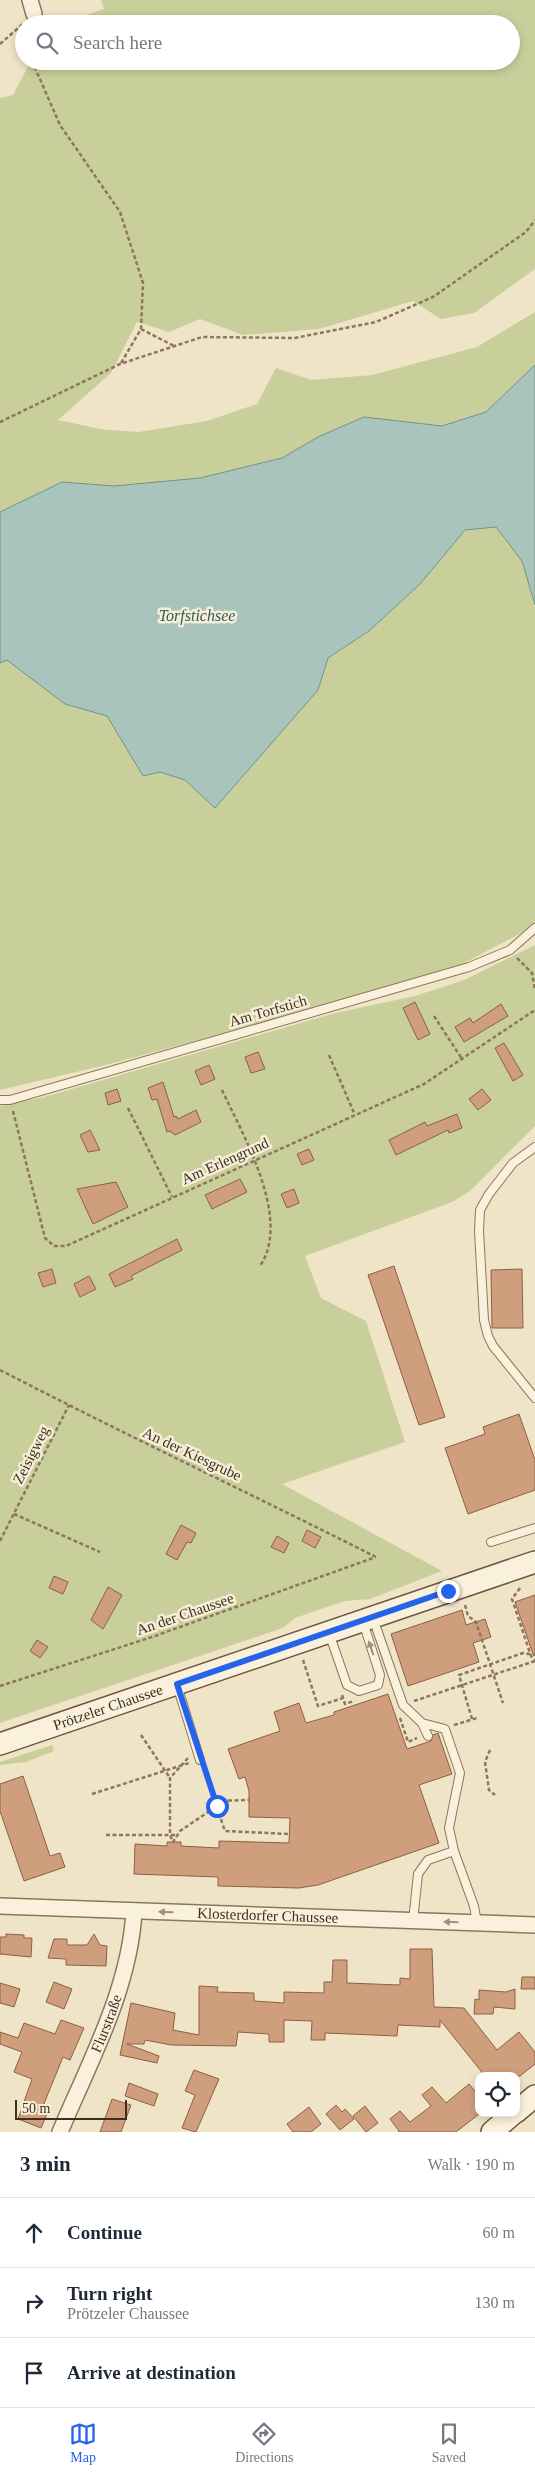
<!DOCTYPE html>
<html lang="en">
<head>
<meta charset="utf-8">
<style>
  body { margin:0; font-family:Georgia,serif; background:#f6f6f7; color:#1f2937 }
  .controls { position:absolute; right:15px; bottom:15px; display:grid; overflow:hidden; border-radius:10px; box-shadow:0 2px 8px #0003 }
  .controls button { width:45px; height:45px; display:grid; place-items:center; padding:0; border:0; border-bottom:1px solid #e0e1e3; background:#fff; color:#1f2937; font:25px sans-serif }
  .scale { position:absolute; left:15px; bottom:12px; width:112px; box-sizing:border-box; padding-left:5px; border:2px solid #3d2e20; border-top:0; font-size:14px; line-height:18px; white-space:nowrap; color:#3d2e20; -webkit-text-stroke:4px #f7eed8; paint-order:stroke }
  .stop { position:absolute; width:15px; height:15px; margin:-11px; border:4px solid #2563eb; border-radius:50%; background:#fff }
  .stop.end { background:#2563eb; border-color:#fff; box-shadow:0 1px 5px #0008 }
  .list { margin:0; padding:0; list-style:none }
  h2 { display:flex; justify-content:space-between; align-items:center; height:65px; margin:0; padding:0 20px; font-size:21px }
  h2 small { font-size:16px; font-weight:400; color:#747a83 }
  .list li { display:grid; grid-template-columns:32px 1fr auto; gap:15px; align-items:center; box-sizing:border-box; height:70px; padding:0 20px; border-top:1px solid #e0e1e3 }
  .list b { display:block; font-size:19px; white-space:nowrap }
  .list p { margin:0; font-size:16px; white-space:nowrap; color:#747a83 }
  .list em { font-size:16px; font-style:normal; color:#747a83 }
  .icon { flex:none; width:28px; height:28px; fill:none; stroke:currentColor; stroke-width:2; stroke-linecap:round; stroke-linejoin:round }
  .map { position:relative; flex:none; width:535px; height:2132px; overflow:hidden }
  .search { position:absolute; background:#fff; box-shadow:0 2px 8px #0003; left:15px; right:15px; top:15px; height:55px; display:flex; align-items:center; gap:12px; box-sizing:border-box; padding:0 18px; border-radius:28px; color:#747a83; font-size:19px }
  .sheet { height:275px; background:#fff }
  nav { display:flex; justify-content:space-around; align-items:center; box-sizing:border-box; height:70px; border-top:1px solid #e0e1e3; background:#fff; font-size:14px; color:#747a83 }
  nav a { display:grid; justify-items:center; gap:2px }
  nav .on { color:#2563eb }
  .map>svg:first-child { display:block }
  .green { fill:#c9cf9b }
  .water { fill:#a9c4bc; stroke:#6f938a }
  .building { fill:#cf9f7d; stroke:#8d5f41 }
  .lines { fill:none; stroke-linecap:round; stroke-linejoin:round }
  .lane-casing { stroke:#8d765c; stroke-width:10 }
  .street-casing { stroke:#8d765c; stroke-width:18 }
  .secondary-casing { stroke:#6f573f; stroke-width:24 }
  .path { stroke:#8d765c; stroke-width:2.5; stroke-dasharray:4 2.5; stroke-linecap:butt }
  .lane { stroke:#faf1dc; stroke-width:8 }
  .street { stroke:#faf1dc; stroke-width:15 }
  .secondary { stroke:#faf1dc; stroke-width:21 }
  .oneway { fill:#9c907e }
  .route { stroke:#2563eb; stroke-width:6 }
  .labels { text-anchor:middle; stroke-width:5; stroke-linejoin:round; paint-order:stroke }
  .street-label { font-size:15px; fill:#3d2e20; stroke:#f7eed8 }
  .water-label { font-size:16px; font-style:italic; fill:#2f5d5a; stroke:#f7eed8 }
</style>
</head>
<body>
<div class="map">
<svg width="535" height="2132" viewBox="0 0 535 2132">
  <rect width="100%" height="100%" fill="#f0e4c8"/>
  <path class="green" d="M101 0H535V269L474 313 441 319 413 301 319 329 243 335 200 319 169 332 137 322 111 373 58 420 100 429 138 432 207 421 257 404 276 368 311 380 372 375 477 347 535 312V420L0 552V98L13 95 31 61H511V24H59L104 9Z
    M496 526 522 561 535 605V926L441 975 106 1065 0 1090V663L7 659 65 704 107 716 143 775 160 772 185 780 215 808 318 690 328 658 369 631 420 584 465 530Z
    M535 945V1126L470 1191 452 1202 305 1256 321 1298 366 1321 405 1442 282 1484 442 1571 370 1599 345 1601 295 1618 283 1628 0 1723V1106L44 1097 335 1013 415 996 464 980Z
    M52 1745 54 1751 26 1762 0 1765V1762Z"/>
  <path class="water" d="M535 365V605L522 561 496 527 465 530 420 584 369 631 328 658 318 690 215 808 185 780 160 772 143 776 107 716 65 704 7 660 0 663V512L62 482 114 486 200 478 282 458 318 437 364 417 442 426 486 412Z"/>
  <path class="building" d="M415 1002 430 1034 418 1040 403 1008Z
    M501 1004 508 1016 464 1042 455 1027 470 1018 473 1023Z
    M504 1043 523 1075 513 1081 495 1048Z
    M258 1052 265 1069 251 1073 245 1057Z
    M209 1065 215 1079 201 1085 195 1071Z
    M163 1082 174 1117 176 1116 178 1119 196 1110 201 1122 175 1135 170 1131 167 1132 157 1099 152 1100 148 1088Z
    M117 1089 121 1101 108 1105 105 1093Z
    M482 1089 491 1100 478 1110 469 1099Z
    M457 1114 462 1128 449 1133 448 1130 396 1155 389 1140 425 1122 427 1126Z
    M90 1130 100 1150 88 1152 80 1135Z
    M309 1149 314 1160 302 1165 297 1154Z
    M240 1179 247 1192 212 1209 205 1195Z
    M116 1182 128 1207 93 1224 77 1189Z
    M294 1189 299 1203 287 1208 281 1194Z
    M177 1239 182 1250 131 1276 133 1279 115 1287 109 1274Z
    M394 1266 445 1417 419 1425 368 1275Z
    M52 1269 56 1283 43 1287 38 1273Z
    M522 1269 523 1328H492L491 1270Z
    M89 1276 96 1289 80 1297 74 1284Z
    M519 1414 535 1460V1490L468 1514 445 1448 485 1434 483 1427Z
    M181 1525 196 1533 191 1543 187 1542 177 1560 166 1554Z
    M307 1530 321 1537 315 1548 302 1541Z
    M277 1536 289 1543 284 1553 271 1547Z
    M54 1576 68 1582 63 1594 49 1588Z
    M108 1587 122 1595 103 1629 91 1620Z
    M535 1595V1654H533L515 1602Z
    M462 1610 466 1625 485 1619 491 1637 473 1643 479 1662 408 1686 391 1634Z
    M37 1640 48 1647 40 1658 30 1651Z
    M388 1694 407 1749 431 1741 433 1735 438 1733 452 1774 419 1785 439 1843 318 1885 299 1888 218 1886V1877L134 1874 135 1844 167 1846V1842H181V1846L219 1848V1841L289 1843 290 1818 249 1817V1791L245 1777 239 1779 228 1749 280 1731 274 1712 299 1703 306 1723 334 1715V1712Z
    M23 1776 50 1856 60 1853 65 1867 24 1881 0 1811V1784Z
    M6 1934 24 1935V1938H32L31 1957 0 1954V1937H6Z
    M94 1934 100 1945 107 1946 106 1966 66 1965V1959L48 1958 54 1939H67V1945H87Z
    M410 1949H432L434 2007 464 2008 497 2050 519 2032 535 2052V2064L520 2076H485L440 2020V2027L398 2025 397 2036 325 2033V2040H311L312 2021 284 2020V2042H269V2034L238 2032 236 2046 171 2045 145 2040 144 2044H127L159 2056 157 2063 120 2055 131 2003 175 2013 173 2030 199 2035V1986L218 1987 217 1992 254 1993V2001L284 2003V1992L324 1993V1982H332L333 1960H347V1983L400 1985V1978L410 1979Z
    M522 1977H535V1989H521Z
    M54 1982 72 1989 64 2009 46 2002Z
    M0 1983 20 1989 14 2007 0 2003Z
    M515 1989V2009L494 2007 493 2014H474L475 1999 479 2000V1990L506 1992Z
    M61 2020 84 2028 70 2060 63 2057 43 2106 49 2109 41 2128 18 2119 32 2079 14 2072 22 2052 0 2044V2032L18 2038 24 2023 55 2034Z
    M194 2070 219 2079 196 2132 182 2128 195 2095 185 2091Z
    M129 2083 158 2094 154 2106 125 2096Z
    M469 2084 479 2096V2114L456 2132H398L399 2131 390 2119 400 2111 410 2122 431 2106 422 2095 432 2087 446 2103Z
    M112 2099 131 2105 121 2132H100Z
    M336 2105 342 2112 345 2109 354 2119 340 2130 326 2114Z
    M365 2106 378 2123 366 2132 353 2116Z
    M309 2107 321 2124 311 2132H293L287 2124Z"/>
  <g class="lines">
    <defs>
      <path id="lane" d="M0 1100H10L469 967 510 950 535 928
        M535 1147 513 1163 489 1194 480 1210 479 1231 484 1320 488 1336 493 1346 535 1398
        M491 1542 535 1528
        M373 1618 403 1705 422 1723 445 1729 460 1773 449 1828 454 1851
        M329 1633 347 1685 359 1691 378 1685 380 1675 363 1622
        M177 1685 200 1760
        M422 1723 428 1736
        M413 1921 418 1874 428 1860 454 1851 474 1906 477 1923"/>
      <g id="street">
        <path d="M30 0 34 14"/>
        <path id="s1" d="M0 1906 535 1925"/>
        <path id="s2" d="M60 2132C90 2061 130 1988 134 1911"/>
      </g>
      <g id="secondary">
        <path id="s3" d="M0 1744 535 1562"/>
        <path d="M516 2112 535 2096"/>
        <path d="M492 2132 514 2113"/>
      </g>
    </defs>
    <use href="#lane" class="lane-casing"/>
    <use href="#street" class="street-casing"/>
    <use href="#secondary" class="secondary-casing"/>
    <path class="path" d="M24 41V42
      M0 44 24 23
      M32 61 60 125 120 212 143 283 141 329 121 363
      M141 329 174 346
      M0 422 120 364 202 337 295 338 376 322 433 297 526 232 535 220
      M517 958 532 973 535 990
      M434 1016 462 1059
      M329 1055 355 1115
      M222 1090C243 1135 292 1219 260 1266
      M128 1108 172 1197
      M13 1111 45 1238 54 1246H66L424 1084 535 1010
      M0 1370C124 1434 251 1494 376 1557
      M14 1514 100 1552
      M0 1541 69 1405
      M520 1588 512 1599 531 1656 535 1660
      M465 1605 468 1616 476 1622 503 1703
      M303 1660 318 1706 343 1698
      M0 1686 152 1637 376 1557
      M342 1695 345 1704 354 1701
      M414 1701 535 1661
      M400 1718 408 1742 417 1738
      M472 1719 459 1675 523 1653 535 1655
      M454 1725 477 1718
      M141 1735 170 1778
      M490 1750 485 1762 489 1790 495 1795
      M188 1758 170 1778V1835L173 1842 180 1831 217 1806
      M204 1770 225 1831 289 1834
      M92 1794 189 1763
      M215 1801 249 1800
      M106 1835H177"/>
    <use href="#lane" class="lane"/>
    <use href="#street" class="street"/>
    <use href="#secondary" class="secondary"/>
  </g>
  <defs><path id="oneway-solid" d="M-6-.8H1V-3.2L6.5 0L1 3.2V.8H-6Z" transform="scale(1.25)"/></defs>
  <g class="oneway">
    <use href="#oneway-solid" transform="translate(371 1648) rotate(-109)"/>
    <use href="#oneway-solid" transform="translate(166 1912) rotate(-178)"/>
    <use href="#oneway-solid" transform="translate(451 1922) rotate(-178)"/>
  </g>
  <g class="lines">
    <path class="route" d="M217 1806 177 1684 448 1591"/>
  </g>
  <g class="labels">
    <g class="street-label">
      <text transform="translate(268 1011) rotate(-16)" y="5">Am Torfstich</text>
      <text transform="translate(225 1161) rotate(-24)" y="5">Am Erlengrund</text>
      <text transform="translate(192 1454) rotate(25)" y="5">An der Kiesgrube</text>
      <text transform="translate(31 1455) rotate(-63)" y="5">Zeisigweg</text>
      <text transform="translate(185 1614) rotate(-19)" y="5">An der Chaussee</text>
      <text dy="5" stroke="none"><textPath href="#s3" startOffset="114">Prötzeler Chaussee</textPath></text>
      <text dy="5" stroke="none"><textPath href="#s1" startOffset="268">Klosterdorfer Chaussee</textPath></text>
      <text dy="5" stroke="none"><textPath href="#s2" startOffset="118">Flurstraße</textPath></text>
    </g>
    <g class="water-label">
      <text x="197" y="621">Torfstichsee</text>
    </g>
  </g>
</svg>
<div class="controls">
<button><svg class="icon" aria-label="locate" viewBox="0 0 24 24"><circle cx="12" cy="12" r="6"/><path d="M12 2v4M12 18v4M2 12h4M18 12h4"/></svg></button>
</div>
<div class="scale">50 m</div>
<div class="stop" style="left:217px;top:1806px"></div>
<div class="stop end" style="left:448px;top:1591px"></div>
<div class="search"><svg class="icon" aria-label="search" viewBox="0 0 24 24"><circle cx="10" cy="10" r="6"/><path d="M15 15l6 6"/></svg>Search here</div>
</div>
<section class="sheet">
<h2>3 min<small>Walk · 190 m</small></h2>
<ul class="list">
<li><svg class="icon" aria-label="ahead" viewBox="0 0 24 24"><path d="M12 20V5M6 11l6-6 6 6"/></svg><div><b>Continue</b></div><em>60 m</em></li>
<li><svg class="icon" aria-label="right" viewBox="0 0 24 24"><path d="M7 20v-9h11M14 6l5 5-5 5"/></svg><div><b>Turn right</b><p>Prötzeler Chaussee</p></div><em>130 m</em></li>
<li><svg class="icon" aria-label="arrive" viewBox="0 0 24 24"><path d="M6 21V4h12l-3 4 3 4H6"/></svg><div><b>Arrive at destination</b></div></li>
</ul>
</section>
<nav>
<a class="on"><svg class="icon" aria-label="map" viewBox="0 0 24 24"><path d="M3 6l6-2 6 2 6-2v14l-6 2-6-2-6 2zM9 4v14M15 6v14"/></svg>Map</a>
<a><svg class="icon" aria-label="directions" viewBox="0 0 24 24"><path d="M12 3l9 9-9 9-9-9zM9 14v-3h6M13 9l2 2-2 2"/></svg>Directions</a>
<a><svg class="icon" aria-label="saved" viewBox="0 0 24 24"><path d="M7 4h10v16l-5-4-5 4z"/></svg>Saved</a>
</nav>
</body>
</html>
